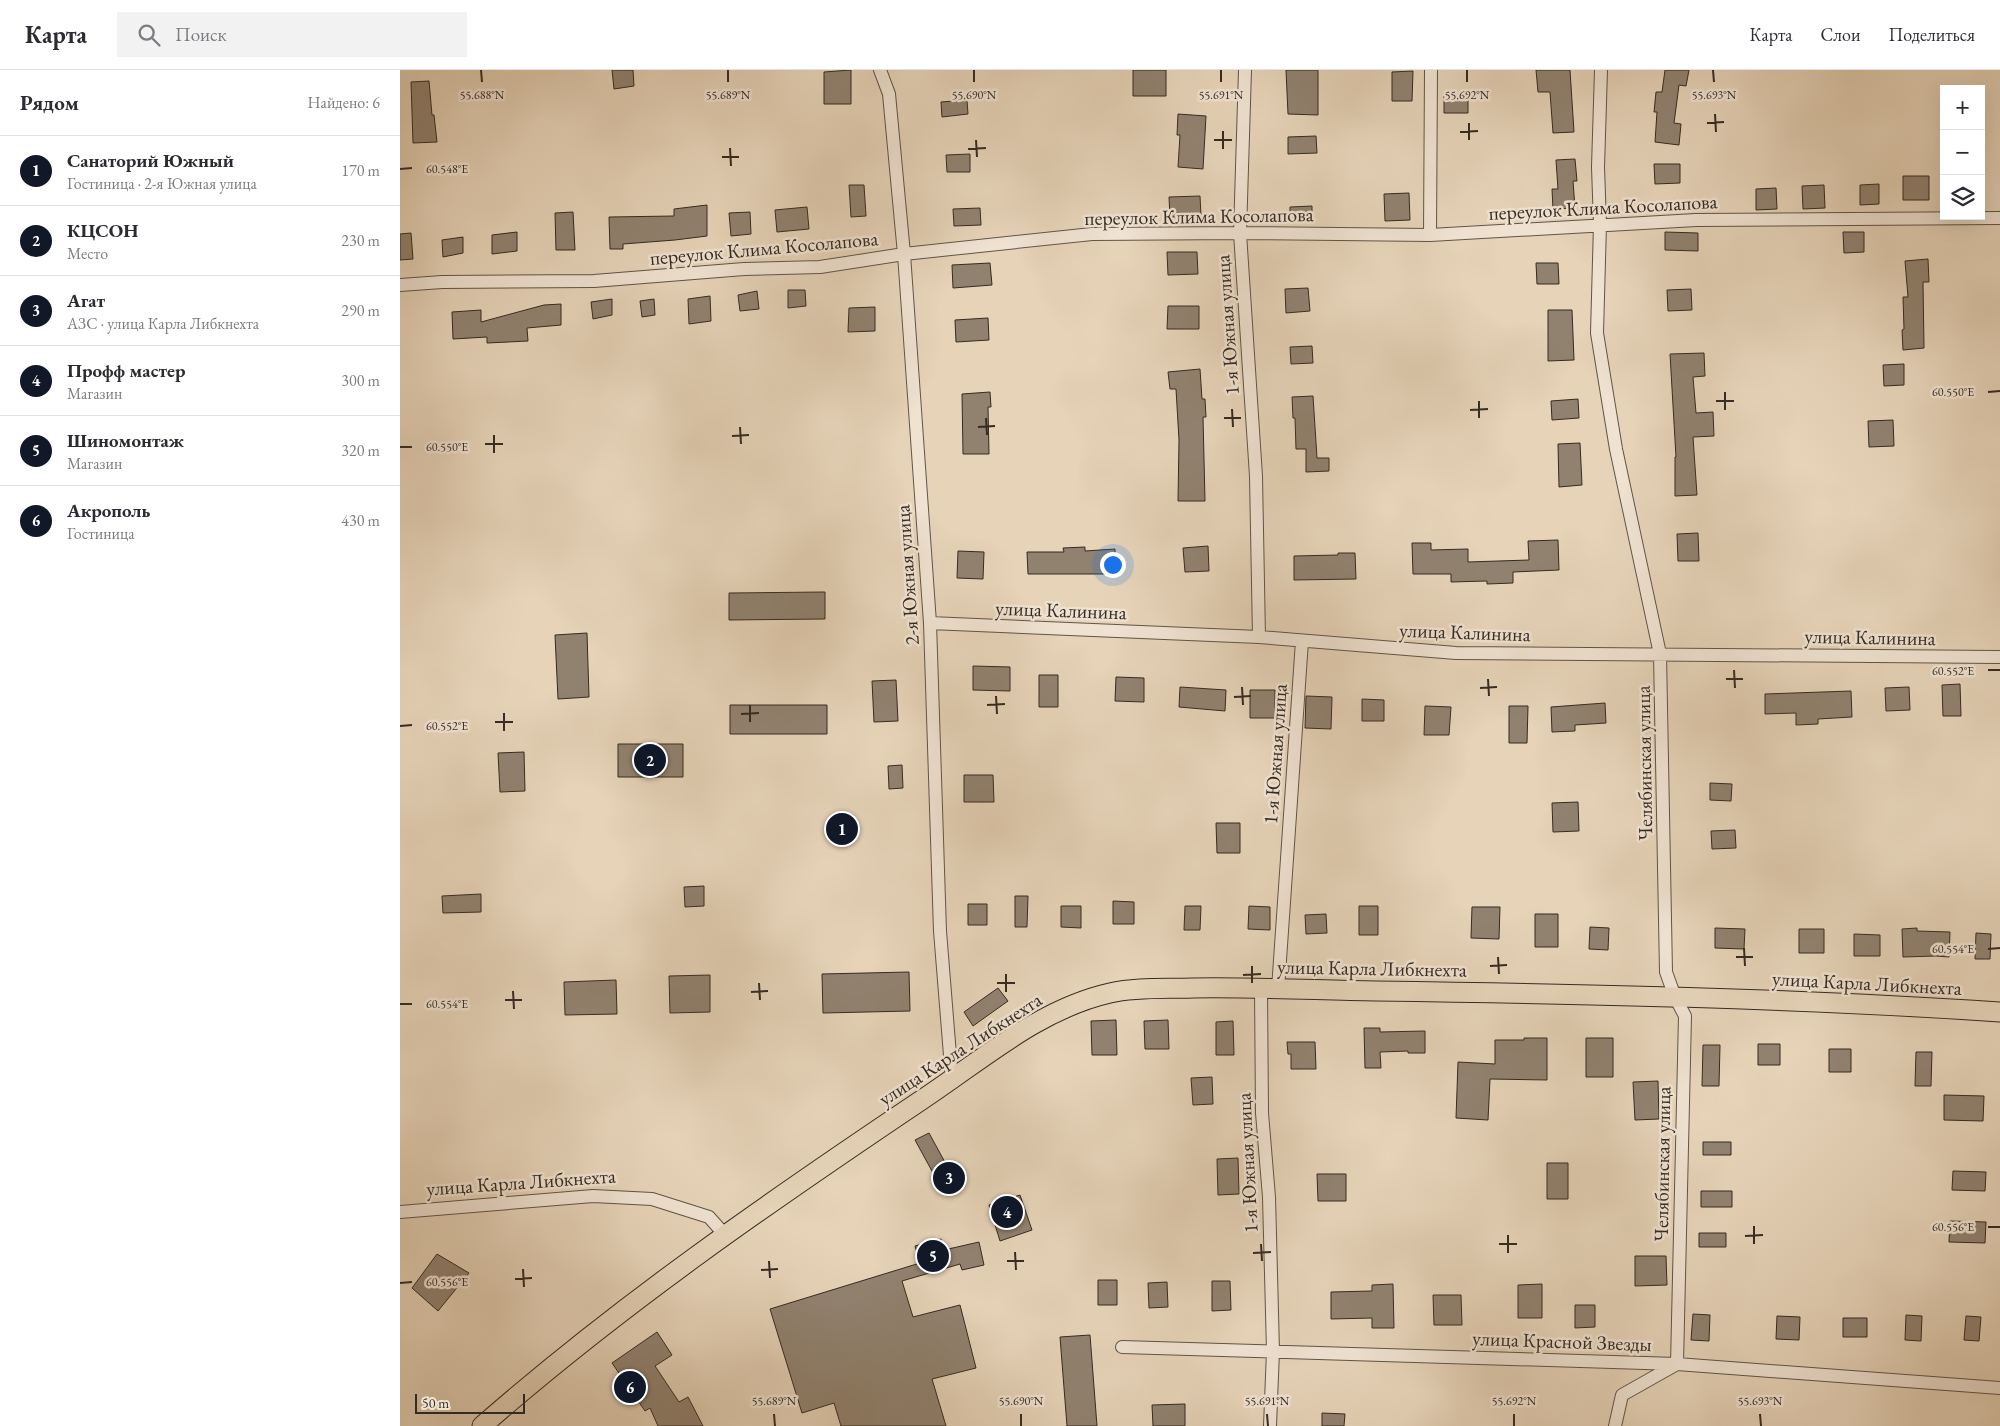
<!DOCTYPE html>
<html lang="ru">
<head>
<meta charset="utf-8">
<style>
  body { margin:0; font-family:"EB Garamond",serif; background:#f2f2f3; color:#2b2b33 }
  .controls { position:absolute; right:15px; top:15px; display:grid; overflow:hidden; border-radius:0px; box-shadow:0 5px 20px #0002 }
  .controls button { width:45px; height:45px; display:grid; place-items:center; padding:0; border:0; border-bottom:1px solid #e1e1e2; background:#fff; color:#2b2b33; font:25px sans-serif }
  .scale { position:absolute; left:15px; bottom:12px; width:110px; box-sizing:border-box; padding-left:5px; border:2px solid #342b22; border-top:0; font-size:14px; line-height:18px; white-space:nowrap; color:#342b22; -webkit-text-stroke:4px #efe2d1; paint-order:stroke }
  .you { position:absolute; left:712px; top:494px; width:18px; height:18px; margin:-12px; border:4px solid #fff; border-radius:50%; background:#1a73e8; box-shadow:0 0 0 8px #1a73e833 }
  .badge { display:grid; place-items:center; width:32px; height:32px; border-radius:50%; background:#111827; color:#fff; font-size:16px; font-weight:700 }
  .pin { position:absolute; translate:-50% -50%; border:2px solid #fff; box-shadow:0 1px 5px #0006 }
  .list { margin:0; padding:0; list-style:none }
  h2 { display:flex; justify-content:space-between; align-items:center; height:65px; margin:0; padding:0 20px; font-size:21px }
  h2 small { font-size:16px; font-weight:400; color:#7c7c81 }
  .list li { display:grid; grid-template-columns:32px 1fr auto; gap:15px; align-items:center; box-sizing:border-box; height:70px; padding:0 20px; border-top:1px solid #e1e1e2 }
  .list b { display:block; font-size:19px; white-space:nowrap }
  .list p { margin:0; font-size:16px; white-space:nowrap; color:#7c7c81 }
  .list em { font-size:16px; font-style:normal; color:#7c7c81 }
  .icon { flex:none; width:28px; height:28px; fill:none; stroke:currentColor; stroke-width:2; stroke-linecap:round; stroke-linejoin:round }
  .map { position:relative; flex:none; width:1600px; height:1356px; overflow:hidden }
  header { display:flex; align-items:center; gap:30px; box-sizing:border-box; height:70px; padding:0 25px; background:#fff; border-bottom:1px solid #e1e1e2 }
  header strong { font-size:24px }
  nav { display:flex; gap:28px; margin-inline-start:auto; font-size:18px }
  .search { width:350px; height:45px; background:#f2f2f3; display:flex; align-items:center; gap:12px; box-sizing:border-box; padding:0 18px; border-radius:0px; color:#7c7c81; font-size:19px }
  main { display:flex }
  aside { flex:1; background:#fff }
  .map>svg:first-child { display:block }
  .building { fill:#918270; stroke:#342b22 }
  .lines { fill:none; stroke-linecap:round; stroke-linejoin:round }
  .minor-casing { stroke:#605548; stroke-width:14 }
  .primary-casing { stroke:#342b22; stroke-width:21 }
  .minor { stroke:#efe2d1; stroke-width:12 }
  .primary { stroke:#e6d3b8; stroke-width:19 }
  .ticks { fill:none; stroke:#342b22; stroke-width:2 }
  .labels { text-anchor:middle; stroke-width:5; stroke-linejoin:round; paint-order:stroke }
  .street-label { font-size:20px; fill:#342b22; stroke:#efe2d1 }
  .ticks-label { font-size:12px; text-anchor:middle; fill:#342b22; stroke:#efe2d1; stroke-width:5; stroke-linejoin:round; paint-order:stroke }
</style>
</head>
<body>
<header>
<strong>Карта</strong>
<div class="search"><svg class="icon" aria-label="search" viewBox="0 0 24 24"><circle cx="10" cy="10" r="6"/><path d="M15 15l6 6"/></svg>Поиск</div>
<nav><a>Карта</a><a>Слои</a><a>Поделиться</a></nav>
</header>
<main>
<aside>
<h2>Рядом<small>Найдено: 6</small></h2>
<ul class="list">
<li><span class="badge">1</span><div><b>Санаторий Южный</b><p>Гостиница · 2-я Южная улица</p></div><em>170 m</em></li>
<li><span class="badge">2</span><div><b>КЦСОН</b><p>Место</p></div><em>230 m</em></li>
<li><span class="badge">3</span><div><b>Агат</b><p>АЗС · улица Карла Либкнехта</p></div><em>290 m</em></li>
<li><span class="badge">4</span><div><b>Профф мастер</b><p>Магазин</p></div><em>300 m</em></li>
<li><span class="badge">5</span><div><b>Шиномонтаж</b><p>Магазин</p></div><em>320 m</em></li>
<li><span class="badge">6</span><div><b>Акрополь</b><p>Гостиница</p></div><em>430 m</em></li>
</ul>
</aside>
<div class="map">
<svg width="1600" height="1356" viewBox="0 0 1600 1356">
  <rect width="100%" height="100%" fill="#e6d3b8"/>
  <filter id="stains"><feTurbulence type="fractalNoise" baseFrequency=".004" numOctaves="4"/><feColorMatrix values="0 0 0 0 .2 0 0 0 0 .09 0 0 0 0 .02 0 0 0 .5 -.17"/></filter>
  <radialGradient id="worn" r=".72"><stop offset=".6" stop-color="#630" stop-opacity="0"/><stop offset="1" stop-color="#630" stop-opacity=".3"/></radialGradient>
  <path class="building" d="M212 0H233L234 16 214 19Z
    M451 0V34H424V2Z
    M733 0H766V26H733Z
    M886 0H918V45L888 44Z
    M1136 0H1170L1174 62 1153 63 1150 22H1138Z
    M1265 0H1289L1286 16 1279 15 1274 53 1281 54 1279 75 1255 72 1257 42H1254L1256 22H1262Z
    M1013 1 1012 31H992V2Z
    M29 11 32 45H34L37 72 13 73 11 12Z
    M1044 26H1068V43H1044Z
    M567 30 568 44 542 47 541 32Z
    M778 44 806 46 803 99 778 97 780 65H777Z
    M916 66 917 83 888 84V67Z
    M570 84V102H547L546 85Z
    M1175 89 1177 111H1173L1175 138 1153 139 1152 119H1158L1156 90Z
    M1254 94H1280V113L1255 114Z
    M1503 106H1529V130H1503Z
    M1479 114V134L1460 135V115Z
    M449 115H464L466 146 451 147Z
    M1424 115 1425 138 1403 139 1402 116Z
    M1376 118 1377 139 1356 140V119Z
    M1009 123 1010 150 985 151 984 124Z
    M800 126 801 146 770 147 769 127Z
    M307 135V166L275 170 223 174V179H210L209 147 274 146V139Z
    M912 136V150L890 151V137Z
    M407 137 409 159 377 162 375 140Z
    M580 138 581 155 554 156 553 139Z
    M173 142 175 180H156L155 143Z
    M350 142 351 164 331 166 329 143Z
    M117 162V181L92 184V165Z
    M1265 162 1298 163V181L1265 180Z
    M1443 162H1464V182L1444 183Z
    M11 163 13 189 0 190V164Z
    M63 167V183L43 187 42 170Z
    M767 182H797L798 204 768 205Z
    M1528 189 1529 212H1523L1524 278 1503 280 1502 260 1504 259 1503 227H1508L1505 191Z
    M590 193 592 215 553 218 552 195Z
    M1136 193H1158L1159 214H1137Z
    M908 218 910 241 886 243 885 219Z
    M1291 219 1292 240 1268 241 1267 220Z
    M388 220H405L406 236 388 238Z
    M357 221 359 239 340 241 338 225Z
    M310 226 311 251 289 254 288 229Z
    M212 229V245L193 249 191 232Z
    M254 229 255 245 242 247 240 231Z
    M161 234V255L127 258 128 271 87 273V267L53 269 52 242 81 240V252L144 235Z
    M768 236H799V259H767Z
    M475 237V261L448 262 449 238Z
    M1148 240H1172L1174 290 1148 291Z
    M588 248 589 270 556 272 555 250Z
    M912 276 913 293 891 294 890 277Z
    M1304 283 1305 306 1293 307 1296 343 1313 342 1314 366 1293 367 1297 425 1275 426V387H1276L1270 284Z
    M1504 294V315L1484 316 1483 295Z
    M800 299 802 329H805L806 347H803L805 431H778L779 370 776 319H770L768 302Z
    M590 322 591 337H588L589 384H563L562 324Z
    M913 326 917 388H929V401L906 402V379H896L895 348H893L892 327Z
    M1178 329 1179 348 1152 350 1151 331Z
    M1493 350 1494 376 1469 377 1468 351Z
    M1180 373 1182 415 1159 417 1158 374Z
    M1298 463 1299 491H1278L1277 464Z
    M1158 470 1159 500 1113 502V513L1087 514V511L1051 512V504H1013L1012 473H1031V480L1068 479V492L1129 490 1128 471Z
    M808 476 809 501 785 502 783 478Z
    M685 477V481L715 479 716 504H628L627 482H664L663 478Z
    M558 481 584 482 583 509 557 508Z
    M938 483H955L956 509 894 510V486L938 485Z
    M425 522V549L329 550V523Z
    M187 563 189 627 158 629 155 565Z
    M573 596 610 597V621L573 620Z
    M639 605H658V637H639Z
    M716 607 744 608V632L715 631Z
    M496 610 498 651 474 652 472 611Z
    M1560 614 1561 646H1543L1542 615Z
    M780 617 826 620 825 641 779 637Z
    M1509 617 1510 640 1486 641 1485 618Z
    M850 620H875V648H850Z
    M1451 621 1452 647 1418 649V654L1396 655V643L1365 644V624Z
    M906 626 932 627 931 659 905 658Z
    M962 629 984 630V651H962Z
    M1205 633 1206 653 1175 655V661L1152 662 1151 637Z
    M330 635H427V664H330Z
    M1025 636 1051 637 1049 665H1024Z
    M1109 636H1128L1127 673H1109Z
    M218 674H283V707H218Z
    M124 682 125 721 100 722 98 683Z
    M502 695 503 718 489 719 488 696Z
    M564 705H593L594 732H564Z
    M1310 713 1332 714 1331 731 1310 730Z
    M1178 732 1179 761 1153 762 1152 733Z
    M816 753H840V783H817Z
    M1335 760 1336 778 1312 779 1311 761Z
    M304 816V836L285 837 284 817Z
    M81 824V842L43 843 42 826Z
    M615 826H628L627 857H615Z
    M713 831 734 832V854H713Z
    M568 834H587V855H568Z
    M661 836H681V858L661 857Z
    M785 836H801L800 860H784Z
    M849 836 870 837V860L848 859Z
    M959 836H978V865H959Z
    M1072 837H1100L1099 869 1071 868Z
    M926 844 927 863 906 864 905 845Z
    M1135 844H1158V877H1135Z
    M1190 857 1209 858 1208 880 1189 879Z
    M1315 858 1345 859 1344 879 1315 878Z
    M1517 858V861L1550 862 1549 887 1536 886 1503 887 1502 859Z
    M1399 859H1424V883H1399Z
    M1576 863 1591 864 1590 889H1575Z
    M1454 864 1480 865V886H1454Z
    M509 902 510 941 423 943 422 904Z
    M310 905V942L270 943 269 906Z
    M216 910 217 944 165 945 164 912Z
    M598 918 608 931 573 956 564 942Z
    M716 950 717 985H692L691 951Z
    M768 950 769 979H745L744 951Z
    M833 951 834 985H816V952Z
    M964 958H980V962L1025 961V983H1008V981L980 982 981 998H965Z
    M1124 968H1147V1010L1090 1009 1088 1050 1056 1048 1058 992 1095 994V970H1124Z
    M1186 968H1213V1007H1186Z
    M887 972H915L916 999H891V984H888Z
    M1358 974H1380V995H1358Z
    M1303 975H1320L1319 1016H1302Z
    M1429 979H1451V1002H1429Z
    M1516 982H1532L1531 1016H1515Z
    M812 1007 813 1034 793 1035 791 1008Z
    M1258 1011 1259 1049 1235 1050 1233 1012Z
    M1544 1025 1584 1026 1583 1051 1544 1050Z
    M529 1063 558 1116 544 1123 515 1070Z
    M1303 1072H1331V1085H1303Z
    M838 1088 839 1124 818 1125 817 1089Z
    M1147 1093H1168V1129H1147Z
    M1553 1101 1586 1102 1585 1121 1552 1120Z
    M917 1104H946V1131H918Z
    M1301 1121H1332V1137H1301Z
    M620 1125 632 1160 600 1171 589 1135Z
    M1550 1151 1586 1152 1585 1173 1549 1172Z
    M1299 1163H1326V1177H1299Z
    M541 1169 544 1180 579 1172 584 1195 562 1200 560 1194 502 1211 513 1247 560 1235 576 1298 532 1309 546 1356H441L434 1333 402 1343 370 1239 520 1193 515 1176Z
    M37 1184 69 1203 38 1241 12 1218Z
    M1235 1186H1266L1267 1215 1235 1216Z
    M698 1210H717V1235H698Z
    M812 1211H830L831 1240 812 1241Z
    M767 1212 768 1237 749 1238 748 1213Z
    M993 1214 994 1258H972V1248L931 1249V1222L972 1221V1215Z
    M1142 1214V1248H1118V1215Z
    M1033 1225H1061L1062 1255H1034Z
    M1175 1235H1195V1257L1175 1258Z
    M1293 1244 1310 1245 1309 1271 1291 1270Z
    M1506 1245 1522 1246 1521 1271 1505 1270Z
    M1377 1246 1400 1247 1399 1270 1376 1269Z
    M1566 1246 1581 1247 1579 1271 1564 1270Z
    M1443 1248H1467V1267H1443Z
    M257 1262 272 1285 255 1296 279 1332 288 1327 303 1356H258L250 1338 245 1341 212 1293Z
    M690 1265 697 1356H667L660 1267Z
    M785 1334V1356H753L752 1335Z
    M922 1343 945 1344 944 1356H922Z"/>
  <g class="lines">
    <defs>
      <path id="minor" d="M480 0 489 24 504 184 530 553 540 861 552 1010
        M845 0 840 163 856 406 859 567
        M1201 0 1198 97 1200 154 1197 263 1216 379 1260 584 1266 902 1275 927 1285 946 1277 1294 1222 1325 1215 1356
        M1030 165 1031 0
        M0 215 42 212 194 211 344 199 420 197 504 184 692 164 840 163 1030 165 1296 150 1600 148
        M530 553 859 567 1056 583 1600 587
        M861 919 862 1043 869 1127 873 1281 870 1356
        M878 919 902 571
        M0 1142 193 1126 252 1129 309 1147 325 1165
        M722 1277 1277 1294 1600 1318"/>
      <path id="primary" d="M82 1356C220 1235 371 1131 523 1029 582 990 639 939 710 923 737 917 766 919 793 918 854 917 915 920 976 921 1184 924 1392 928 1600 942"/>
    </defs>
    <use href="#minor" class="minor-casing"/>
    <use href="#primary" class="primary-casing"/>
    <use href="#minor" class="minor"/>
    <use href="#primary" class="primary"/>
  </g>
  <path class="ticks" d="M81 0 82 12M328 0V12M574 0V12M821 0V12M1067 0V12M1313 0 1314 12M1315 44 1316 62M1069 53V70M1307 53 1324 52M823 61V79M1060 62 1078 61M576 70 577 87M814 70H832M330 78 331 96M568 79 586 78M322 87H339M0 99 12 98M1325 322V340M1588 322 1600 321M1079 331V348M1316 331H1334M832 339 833 357M1070 340 1088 339M586 348 587 365M824 348H841M340 357 341 374M578 357 595 356M94 365V383M332 366 349 365M85 374H103M0 377H12M1334 600 1335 618M1588 600H1600M1088 609 1089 626M1326 609H1343M842 617 843 635M1080 618 1097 617M596 626 597 644M834 627 851 626M350 635V652M587 635 605 634M104 643V661M341 644 359 643M95 652H113M0 656 12 655M1344 878 1345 896M1588 879 1600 878M1098 887 1099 904M1336 887H1353M852 896V913M1090 896 1107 895M606 904V922M843 905 861 904M359 913 360 930M597 913H615M113 921 114 939M351 922 368 921M105 930H122M0 934H12M1354 1156V1174M1588 1157H1600M1108 1165V1183M1345 1166 1363 1165M861 1174 862 1191M1099 1174H1117M615 1182 616 1200M853 1183 871 1182M369 1191 370 1208M607 1191H624M123 1199 124 1217M361 1200 378 1199M115 1209 132 1208M0 1213 12 1212M374 1344 375 1356M621 1344V1356M867 1344 868 1356M1114 1344V1356M1360 1344 1361 1356"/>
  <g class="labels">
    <g class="street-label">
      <text transform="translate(1203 137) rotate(-3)" y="7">переулок Клима Косолапова</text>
      <text transform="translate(799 146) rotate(-1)" y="7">переулок Клима Косолапова</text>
      <text transform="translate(364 178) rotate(-5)" y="7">переулок Клима Косолапова</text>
      <text transform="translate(827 255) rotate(-94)" y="7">1-я Южная улица</text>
      <text transform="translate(507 505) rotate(-94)" y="7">2-я Южная улица</text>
      <text transform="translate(661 540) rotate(2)" y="7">улица Калинина</text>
      <text transform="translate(1065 562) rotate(2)" y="7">улица Калинина</text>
      <text transform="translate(1470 567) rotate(1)" y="7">улица Калинина</text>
      <text transform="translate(875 684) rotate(-86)" y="7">1-я Южная улица</text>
      <text transform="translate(1244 693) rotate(-91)" y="7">Челябинская улица</text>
      <text transform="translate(972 898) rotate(1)" y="7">улица Карла Либкнехта</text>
      <text transform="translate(1467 913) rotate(3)" y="7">улица Карла Либкнехта</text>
      <text transform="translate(560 979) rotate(-33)" y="7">улица Карла Либкнехта</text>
      <text transform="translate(847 1093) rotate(-93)" y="7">1-я Южная улица</text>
      <text transform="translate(1262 1094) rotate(-89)" y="7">Челябинская улица</text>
      <text transform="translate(121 1112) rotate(-4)" y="7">улица Карла Либкнехта</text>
      <text transform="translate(1162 1271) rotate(2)" y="7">улица Красной Звезды</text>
    </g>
  </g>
  <g class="ticks-label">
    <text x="82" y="29">55.688°N</text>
    <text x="328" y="29">55.689°N</text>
    <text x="574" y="29">55.690°N</text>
    <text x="821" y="29">55.691°N</text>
    <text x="1067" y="29">55.692°N</text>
    <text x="1314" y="29">55.693°N</text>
    <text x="47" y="103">60.548°E</text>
    <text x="1553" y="326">60.550°E</text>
    <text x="47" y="381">60.550°E</text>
    <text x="1553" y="605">60.552°E</text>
    <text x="47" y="660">60.552°E</text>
    <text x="1553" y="883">60.554°E</text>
    <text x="47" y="938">60.554°E</text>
    <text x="1553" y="1161">60.556°E</text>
    <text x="47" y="1216">60.556°E</text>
    <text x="374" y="1335">55.689°N</text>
    <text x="621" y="1335">55.690°N</text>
    <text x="867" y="1335">55.691°N</text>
    <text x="1114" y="1335">55.692°N</text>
    <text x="1360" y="1335">55.693°N</text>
  </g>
  <rect width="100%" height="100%" filter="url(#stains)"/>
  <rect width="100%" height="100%" fill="url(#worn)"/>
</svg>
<div class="controls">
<button>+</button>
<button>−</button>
<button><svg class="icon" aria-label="layers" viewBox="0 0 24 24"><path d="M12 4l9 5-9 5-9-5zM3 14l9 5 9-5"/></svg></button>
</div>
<div class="scale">50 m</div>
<div class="you"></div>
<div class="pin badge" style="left:442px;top:759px">1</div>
<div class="pin badge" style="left:250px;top:690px">2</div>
<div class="pin badge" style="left:549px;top:1108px">3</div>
<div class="pin badge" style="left:607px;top:1142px">4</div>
<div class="pin badge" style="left:533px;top:1186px">5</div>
<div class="pin badge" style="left:230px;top:1317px">6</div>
</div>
</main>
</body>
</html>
